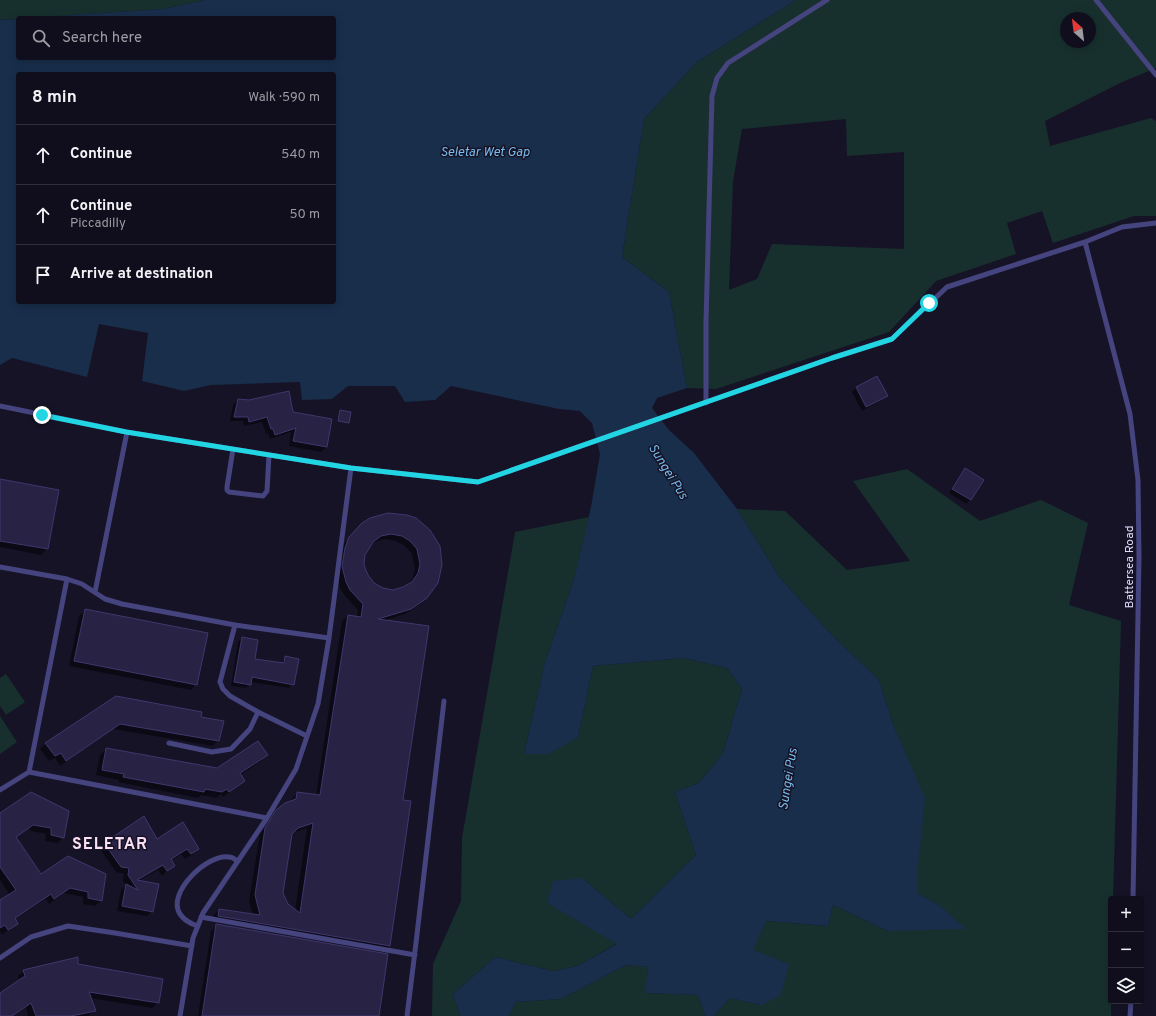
<!DOCTYPE html>
<html lang="en">
<head>
<meta charset="utf-8">
<style>
  body { margin:0; font-family:Overpass,sans-serif; background:#191725; color:#f1f3f6 }
  .controls { position:absolute; right:12px; bottom:12px; display:grid; overflow:hidden; border-radius:4px; box-shadow:0 2px 10px #0003 }
  .controls button { width:36px; height:36px; display:grid; place-items:center; padding:0; border:0; border-bottom:1px solid #302e3b; background:#100e1c; color:#f1f3f6; font:20px sans-serif }
  .compass { position:absolute; left:1060px; top:12px; width:36px; height:36px; border-radius:50%; background:#100e1c; box-shadow:0 2px 10px #0003; rotate:332deg }
  .stop { position:absolute; width:12px; height:12px; margin:-9px; border:3px solid #22d5e2; border-radius:50%; background:#fff }
  .stop.end { background:#22d5e2; border-color:#fff; box-shadow:0 1px 4px #0008 }
  .list { margin:0; padding:0; list-style:none }
  h2 { display:flex; justify-content:space-between; align-items:center; height:52px; margin:0; padding:0 16px; font-size:17px }
  h2 small { font-size:13px; font-weight:400; color:#9c9ca3 }
  .list li { display:grid; grid-template-columns:26px 1fr auto; gap:12px; align-items:center; box-sizing:border-box; height:60px; padding:0 16px; border-top:1px solid #302e3b }
  .list b { display:block; font-size:15px; white-space:nowrap }
  .list p { margin:0; font-size:13px; white-space:nowrap; color:#9c9ca3 }
  .list em { font-size:13px; font-style:normal; color:#9c9ca3 }
  .icon { flex:none; width:22px; height:22px; fill:none; stroke:currentColor; stroke-width:2; stroke-linecap:round; stroke-linejoin:round }
  .map { position:relative; flex:none; width:1156px; height:1016px; overflow:hidden }
  .search { position:absolute; background:#100e1c; box-shadow:0 2px 10px #0003; left:16px; top:16px; width:320px; height:44px; display:flex; align-items:center; gap:10px; box-sizing:border-box; padding:0 14px; border-radius:4px; color:#9c9ca3; font-size:15px }
  .panel { position:absolute; background:#100e1c; box-shadow:0 2px 10px #0003; left:16px; top:72px; width:320px; height:232px; border-radius:4px }
  .map>svg:first-child { display:block }
  .green { fill:#17302e; fill-rule:evenodd }
  .water { fill:#182e4b; fill-rule:evenodd }
  .shadow { fill:#0007; fill-rule:evenodd }
  .building { fill:#282245; stroke:#40376e; fill-rule:evenodd }
  .lines { fill:none; stroke-linecap:round; stroke-linejoin:round }
  .lane { stroke:#45447f; stroke-width:5 }
  .route { stroke:#22d5e2; stroke-width:5 }
  .labels { text-anchor:middle; stroke-width:3; stroke-linejoin:round; paint-order:stroke }
  .street-label { font-size:12px; fill:#dfddfb; stroke:#161326 }
  .water-label { font-size:13px; font-style:italic; fill:#78bbed; stroke:#161326 }
  .district-label { font-size:16px; font-weight:bold; letter-spacing:1px; fill:#fbdff2; stroke:#161326 }
</style>
</head>
<body>
<div class="map">
<svg width="1156" height="1016" viewBox="0 0 1156 1016">
  <rect width="100%" height="100%" fill="#161326"/>
  <path class="green" d="M0 0H206L163 9 0 20Z
    M796 0H1156V68L1120 83 1045 121 1050 146 1151 118 1156 121V216H1134L1053 243 1042 211 1007 223 1016 254 936 281 889 332 716 389 687 388 669 292 622 257 644 119 697 62ZM1066 18H1090V42H1066ZM846 119 847 156 904 152V249L772 244 757 279 729 290 733 181 742 129Z
    M907 469 980 521 1041 500 1088 523 1069 605 1121 621 1113 899H1111V1016H714L730 998 761 1005 752 950 766 921 828 926 833 905 888 931 939 905 917 893V876L894 727 879 680 833 636 780 578 737 509 785 511 847 570 910 561 853 481Z
    M589 517 574 579 545 662 524 754 578 737 593 666 684 658 727 668 742 689 723 753 699 783 675 792 696 855 631 919 582 878 547 903 618 943 577 966 553 971 495 957 453 994 460 1016H432L433 964 461 901 462 838 515 532Z
    M6 674 25 702 6 715 0 706V678Z
    M0 716 17 742 0 754Z
    M626 965 648 967 646 993 698 995 705 1016H509L516 1002 561 999Z"/>
  <path class="water" d="M206 0H796L697 62 644 119 622 257 669 292 687 388 657 398 652 408 669 430 694 453 737 509 780 578 833 636 879 680 894 727 925 798 917 876V893L939 905 966 929 888 931 833 905 828 926 766 921 753 950 789 964 781 995 761 1005 730 998 714 1016H705L698 995 645 993 648 967 626 965 561 999 516 1002 509 1016H460L453 994 495 957 553 971 577 966 617 944 547 903 553 881 582 878 631 919 696 855 675 792 699 783 723 753 742 689 727 668 684 658 593 666 578 737 548 754H524L545 662 574 579 591 507 600 454 592 423 580 411 559 409 451 386 435 400 405 402 395 386H348L332 399 302 400 300 382 211 385 184 391 142 381 148 333 99 324 87 377 12 358 0 365V20L18 19V58H334V18H26L163 9ZM18 74H334V302H18Z"/>
  <path class="shadow" d="M877 377 886 396 882 400 862 411 852 392 856 388Z
    M238 400 292 413 331 420 326 447 321 452 289 446 291 432 270 439 268 433 266 434 262 422 244 426 243 421H230L233 405Z
    M965 469 983 480 970 500 966 504 949 493 961 473Z
    M0 480 58 491 47 549 41 555 0 547Z
    M423 524 426 598 420 604 405 614 383 621 402 800 410 802 389 946 383 952 212 921 213 916 219 910 253 915 249 901 260 834 271 817 277 811 291 802 292 799 297 793 316 796 342 621 348 616 357 617 358 610 345 596 340 588 337 573 339 554 344 544 357 530ZM385 539 396 541 405 546 412 554 415 570 412 580 409 584 403 588 393 591 382 589 373 584 367 576 363 565 364 555 370 545 375 542ZM307 828 295 911 287 905 282 893 292 833Z
    M85 610 196 684 191 690 69 666 79 616Z
    M242 638 254 660 281 664 285 658 293 684 289 688 250 682V684L246 688 231 686 238 642Z
    M116 697 200 718 218 740 213 746 113 729 60 766 55 758 49 761 40 749 46 743Z
    M106 749 217 769 267 755 261 761 240 775 244 780 238 786 223 797 221 794 216 798 201 795 198 798 118 782 119 780 96 775 100 755Z
    M31 794 63 837 58 843 45 841 46 834 31 831 26 824 0 841V814Z
    M157 840 198 849 193 854 185 859 181 854 171 860 173 865 162 876 158 870 138 881 152 911 147 916 117 911 121 890 126 885 123 881 124 874 116 872 100 849 105 844Z
    M0 860 41 875H105L101 901 95 906 83 904V897L64 893 49 904 46 899 14 919 17 923 2 935 0 931V899L1 901 10 895 0 880Z
    M217 925 378 1016H198L211 931Z
    M24 971 158 1003 152 1008 90 998 94 1010 89 1016H28L26 1007 13 1016H0V994L20 981 18 976Z"/>
  <path class="building" d="M877 376 888 396 866 407 856 387Z
    M289 391 293 412 332 419 327 447 293 441 296 428 275 435 273 429H271L267 417 249 422 248 417H234L238 399 249 400Z
    M340 410 351 412 349 423 338 421Z
    M965 468 984 480 971 500 952 489Z
    M0 479 59 490 48 549 0 541Z
    M388 513 407 515 416 518 430 530 440 546 442 565 438 583 427 598 411 609 378 619 429 626 403 800 411 801 390 946 218 916 219 909 260 915 255 895 265 828 276 810 285 803 296 799 297 792 320 795 348 615 361 617 363 604 350 590 346 582 342 566 345 548 349 537 362 523 370 518ZM391 534 402 536 410 541 417 549 420 564 418 573 412 582 403 587 393 590 383 588 374 583 368 575 364 565 365 555 373 542 381 536ZM313 823 300 913 288 904 283 893 292 834 298 828Z
    M85 609 208 633 197 685 74 661Z
    M242 637 258 640 255 659 284 663 285 656 299 659 294 685 252 677 251 685 234 682Z
    M116 696 202 712 201 717 224 721 219 741 120 724 66 761 61 753 55 756 45 743Z
    M258 741 268 755 240 773 245 781 229 792 227 789 222 792 205 789 204 792 123 777 124 774 102 770 106 748 217 768Z
    M31 792 69 811 64 838 51 835V828L33 825 16 837 41 874 68 856 106 874 102 901 88 898V892L70 888 54 899 51 894 15 918 18 924 8 930 5 925 0 928V900L16 890 0 867V813Z
    M144 816 157 839 183 822 199 849 191 854 187 849 171 859 175 866 167 871 163 865 137 880 159 884 153 912 122 906 126 884 138 890 128 875 129 868 121 867 104 843Z
    M216 924 388 954 379 1016H202Z
    M78 957V964L163 979 159 1003 89 992 96 1011 71 1016H36L31 1003 12 1016H0V993L25 976 23 970Z"/>
  <g class="lines">
    <path class="lane" d="M1096 0 1156 75
      M1085 242 1130 414 1138 480 1139 558 1133 899
      M706 403V322L712 96 717 78 728 63 827 0
      M0 406 127 432 351 468 478 482 832 358 892 339 947 287 1085 242 1122 227 1156 223
      M233 449 227 487V490L229 492 263 496 267 491 269 455
      M0 567 67 579 82 584 105 599 122 604 235 625 329 638
      M95 592 127 432
      M235 625 220 682 223 689 230 696 258 712 307 736
      M169 743 212 752 231 749 250 729 258 712
      M29 772 67 579
      M0 790 29 772 267 818
      M201 917 415 955
      M198 926C191 924 184 920 180 914 166 893 208 853 229 857 233 857 235 859 237 861
      M0 958 31 937 68 926 115 933 192 946
      M180 1016 193 938 203 913 267 818 296 769 318 704 329 638 351 468
      M407 1016 416 943 444 701
      M1130 1016 1131 1001"/>
  </g>
  <g class="lines">
    <path class="route" d="M42 415 126 432 351 468 478 482 832 358 892 339 929 303"/>
  </g>
  <g class="labels">
    <g class="street-label">
      <text transform="translate(1129 567) rotate(-90)" y="4">Battersea Road</text>
    </g>
    <g class="water-label">
      <text x="485" y="156">Seletar Wet Gap</text>
      <text transform="translate(669 471) rotate(58)" y="5">Sungei Pus</text>
      <text transform="translate(787 779) rotate(-81)" y="5">Sungei Pus</text>
    </g>
    <g class="district-label">
      <text x="110" y="849">SELETAR</text>
    </g>
  </g>
</svg>
<div class="controls">
<button>+</button>
<button>−</button>
<button><svg class="icon" aria-label="layers" viewBox="0 0 24 24"><path d="M12 4l9 5-9 5-9-5zM3 14l9 5 9-5"/></svg></button>
</div>
<svg class="compass" viewBox="-18 -18 36 36"><path d="M0-13l5 13h-10z" fill="#e53935"/><path d="M0 13l5-13h-10z" fill="#9c9ca3"/></svg>
<div class="stop" style="left:929px;top:303px"></div>
<div class="stop end" style="left:42px;top:415px"></div>
<div class="search"><svg class="icon" aria-label="search" viewBox="0 0 24 24"><circle cx="10" cy="10" r="6"/><path d="M15 15l6 6"/></svg>Search here</div>
<section class="panel">
<h2>8 min<small>Walk · 590 m</small></h2>
<ul class="list">
<li><svg class="icon" aria-label="ahead" viewBox="0 0 24 24"><path d="M12 20V5M6 11l6-6 6 6"/></svg><div><b>Continue</b></div><em>540 m</em></li>
<li><svg class="icon" aria-label="ahead" viewBox="0 0 24 24"><path d="M12 20V5M6 11l6-6 6 6"/></svg><div><b>Continue</b><p>Piccadilly</p></div><em>50 m</em></li>
<li><svg class="icon" aria-label="arrive" viewBox="0 0 24 24"><path d="M6 21V4h12l-3 4 3 4H6"/></svg><div><b>Arrive at destination</b></div></li>
</ul>
</section>
</div>
</body>
</html>
